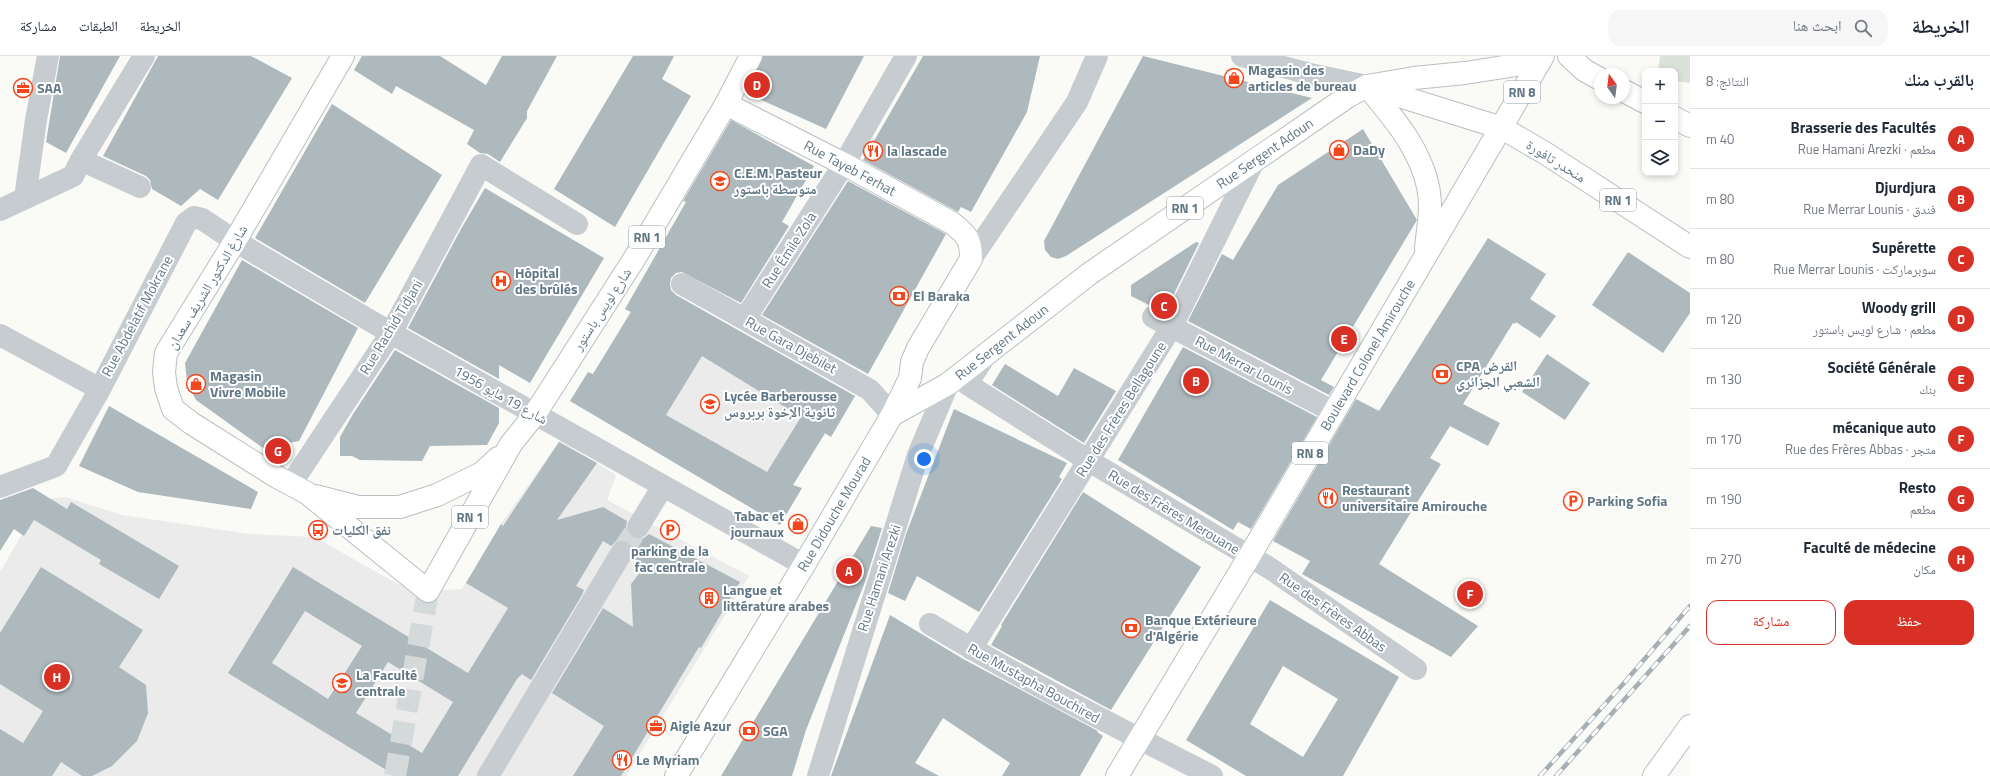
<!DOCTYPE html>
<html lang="ar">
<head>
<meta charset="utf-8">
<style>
  body { margin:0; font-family:"Titillium Web","Noto Naskh Arabic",sans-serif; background:#f6f6f7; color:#1f2937; direction:rtl }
  .controls { position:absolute; right:12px; top:12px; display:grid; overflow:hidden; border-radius:8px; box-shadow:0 2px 6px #0003 }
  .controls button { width:36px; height:36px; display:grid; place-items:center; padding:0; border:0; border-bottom:1px solid #e0e1e3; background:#fff; color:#1f2937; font:20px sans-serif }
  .compass { position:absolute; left:1594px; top:12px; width:36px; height:36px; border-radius:50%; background:#fff; box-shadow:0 2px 6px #0003; rotate:346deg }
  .you { position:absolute; left:924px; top:403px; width:14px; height:14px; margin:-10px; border:3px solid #fff; border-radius:50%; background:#1a73e8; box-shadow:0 0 0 6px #1a73e833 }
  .badge { display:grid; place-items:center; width:26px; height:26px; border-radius:50%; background:#d93025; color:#fff; font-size:13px; font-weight:700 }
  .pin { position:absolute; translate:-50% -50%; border:2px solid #fff; box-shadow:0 1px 4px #0006 }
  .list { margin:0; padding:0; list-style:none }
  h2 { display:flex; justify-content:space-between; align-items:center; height:52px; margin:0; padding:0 16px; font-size:17px }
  h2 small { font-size:13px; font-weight:400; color:#747a83 }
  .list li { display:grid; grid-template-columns:26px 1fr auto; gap:12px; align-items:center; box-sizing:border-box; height:60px; padding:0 16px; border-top:1px solid #e0e1e3 }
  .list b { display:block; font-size:15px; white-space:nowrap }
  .list p { margin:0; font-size:13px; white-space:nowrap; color:#747a83 }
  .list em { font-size:13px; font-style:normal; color:#747a83 }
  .actions { display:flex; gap:8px; padding:12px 16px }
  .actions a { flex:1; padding:9px 0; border:1px solid #d93025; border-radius:12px; text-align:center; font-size:14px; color:#d93025 }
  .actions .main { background:#d93025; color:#fff }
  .icon { flex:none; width:22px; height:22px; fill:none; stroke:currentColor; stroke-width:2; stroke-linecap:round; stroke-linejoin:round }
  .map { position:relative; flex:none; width:1690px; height:720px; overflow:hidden; direction:ltr }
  header { display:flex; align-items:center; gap:24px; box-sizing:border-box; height:56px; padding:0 20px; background:#fff; border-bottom:1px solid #e0e1e3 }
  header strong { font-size:19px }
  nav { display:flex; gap:22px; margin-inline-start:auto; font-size:14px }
  .search { width:280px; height:36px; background:#f6f6f7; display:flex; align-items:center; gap:10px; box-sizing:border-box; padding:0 14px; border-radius:12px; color:#747a83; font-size:15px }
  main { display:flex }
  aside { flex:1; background:#fff }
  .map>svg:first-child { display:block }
  .built { fill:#eaebea }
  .green { fill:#dbe2d7 }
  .building { fill:#aeb9be; fill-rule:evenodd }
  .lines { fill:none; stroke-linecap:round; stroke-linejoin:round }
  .minor-tunnel { stroke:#d4d9da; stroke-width:22; stroke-dasharray:22 11; stroke-linecap:butt }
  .major-tunnel { stroke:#d4d9da; stroke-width:22; stroke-dasharray:22 11; stroke-linecap:butt }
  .major-casing { stroke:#b9bfc2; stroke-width:24 }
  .highway-casing { stroke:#bbbfc2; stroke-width:24 }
  .minor { stroke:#c6cccf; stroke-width:22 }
  .major { stroke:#fff; stroke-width:22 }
  .highway { stroke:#fff; stroke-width:22 }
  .rail-casing { stroke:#a6afb4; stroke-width:4.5 }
  .rail { stroke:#fff; stroke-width:3; stroke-dasharray:9; stroke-linecap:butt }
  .labels { text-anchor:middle; stroke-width:4; stroke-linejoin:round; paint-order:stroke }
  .shield { fill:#fff; stroke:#90a0aa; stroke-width:1 }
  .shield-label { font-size:13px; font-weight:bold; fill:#617785 }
  .poi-label { font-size:14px; font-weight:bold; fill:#617785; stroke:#fff; text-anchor:start }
  .street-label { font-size:14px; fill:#617785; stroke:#fff }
</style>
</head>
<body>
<header>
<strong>الخريطة</strong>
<div class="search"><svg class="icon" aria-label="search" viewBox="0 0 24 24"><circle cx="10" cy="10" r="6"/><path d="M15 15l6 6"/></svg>ابحث هنا</div>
<nav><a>الخريطة</a><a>الطبقات</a><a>مشاركة</a></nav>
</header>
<main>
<aside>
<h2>بالقرب منك<small>النتائج: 8</small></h2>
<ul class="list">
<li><span class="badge">A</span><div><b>Brasserie des Facultés</b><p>مطعم · Rue Hamani Arezki</p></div><em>40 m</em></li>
<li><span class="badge">B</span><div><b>Djurdjura</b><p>فندق · Rue Merrar Lounis</p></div><em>80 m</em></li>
<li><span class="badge">C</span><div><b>Supérette</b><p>سوبرماركت · Rue Merrar Lounis</p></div><em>80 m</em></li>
<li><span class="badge">D</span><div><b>Woody grill</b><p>مطعم · شارع لويس باستور</p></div><em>120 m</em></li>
<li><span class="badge">E</span><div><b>Société Générale</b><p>بنك</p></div><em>130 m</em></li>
<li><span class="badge">F</span><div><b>mécanique auto</b><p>متجر · Rue des Frères Abbas</p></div><em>170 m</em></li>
<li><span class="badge">G</span><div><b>Resto</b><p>مطعم</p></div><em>190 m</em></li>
<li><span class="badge">H</span><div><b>Faculté de médecine</b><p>مكان</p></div><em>270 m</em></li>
</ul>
<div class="actions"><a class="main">حفظ</a><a>مشاركة</a></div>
</aside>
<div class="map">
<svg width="1690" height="720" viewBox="0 0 1690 720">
  <rect width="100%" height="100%" fill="#fafaf7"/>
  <path class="built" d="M642 224 849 350 831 381 825 378 793 429 802 432 780 469 570 345 588 316 593 318 630 256 625 253Z
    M560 384 616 419 607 444 749 520 626 720H0V516L42 444 65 441 122 459 250 478 314 481 398 528 428 535 462 533 501 468Z"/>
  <path class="green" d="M1660 0H1690V27L1675 25V15H1658Z"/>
  <path class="building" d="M60 0H120L66 97 46 86Z
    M158 0H251L292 22 218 144 200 133 181 150 152 133 150 124 146 120 103 100Z
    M362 0H440L486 29 502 0H557L527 55V62L500 106 488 98 480 97 467 88 474 74 396 30 392 38 354 14Z
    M633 0H674L662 23 691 40 615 171 554 133Z
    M763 0H864L826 73 746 37Z
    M923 0H1040L1027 56 971 156 961 151 958 156 863 104Z
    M1143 0 1312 42 1066 200 1058 203 1051 201 1045 194 1044 185Z
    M332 48 442 119 365 247 255 182Z
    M731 64 814 110 782 166 789 170 741 247 682 216 676 217 671 222 670 228 671 234 676 239 855 340 831 381 825 377 793 429 802 432 780 469 570 345 588 316 593 318 631 256 625 253 686 146 683 145ZM702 300 801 361 767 416 666 359Z
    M1363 73 1417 164 1321 324 1334 331 1329 339 1188 265 1222 198 1233 204 1278 129Z
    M848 125 946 178 868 318 762 259Z
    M485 132 604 202 530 327 499 309V323L408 272 461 173Z
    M1488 182 1546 218 1530 243 1556 260 1540 282 1516 266 1515 268 1513 267 1463 348 1500 367 1488 390 1450 370 1430 402 1441 408 1379 508 1478 570 1451 601 1302 518 1310 505 1273 485 1356 343 1379 355Z
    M1196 186 1199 187 1166 254 1158 250 1149 249 1131 240V229Z
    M1628 196 1690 237V257L1663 297 1592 249Z
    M242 204 358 272 299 385 263 392 196 344 187 326 185 307Z
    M1183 291 1317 361 1251 473 1238 466 1233 474 1118 404Z
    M395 294 499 352V367L487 389 430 390 422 405 360 404 352 400H340V381L353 358Z
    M1547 298 1590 327 1565 364 1522 336Z
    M1005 308 1058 340 1074 312 1116 335 1084 387 992 329Z
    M109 350 258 436 251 453 138 436 79 410Z
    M954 353 1067 407 1059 421 1062 423 979 556 917 520 905 545 888 537 906 478Z
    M559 386 597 407 557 464 603 451 627 465 626 470 627 477 632 482 637 483 644 482 649 478 740 526 701 592 699 591 621 720H573L604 670 552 637 603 552 633 571 631 528 645 510 633 502 634 497 633 490 629 486 623 484 616 485 611 490 603 485 576 530 584 534 582 539 531 624 522 618 517 623 458 720H396L228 617 293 511 468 617 508 552 466 527 501 468 503 470ZM305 555 362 590 328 643 272 607ZM388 606 453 646 422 697 356 657Z
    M33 432 67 453 71 446 179 510 159 543 99 508 101 504 34 464 24 480 14 473 0 495V444Z
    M1083 436 1201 511 1111 654 991 589 1002 570 1001 569Z
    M871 470 882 472 865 526 806 674 792 720H721Z
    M41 511 143 574 119 611 146 629 148 657 137 685 112 710 92 720H82L61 706 52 720H0V673L23 687 43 655 0 628V577Z
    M1270 544 1399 621 1343 720H1246L1186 684ZM1283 610 1338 643 1303 701 1250 668Z
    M890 559 965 604 1098 675 1097 676 1103 680 1080 720H1002L1010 707 943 662 915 707 939 720H831Z"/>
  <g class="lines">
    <path class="minor-tunnel" d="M622 496 638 471"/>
    <path class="major-tunnel" d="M395 720 428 535"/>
    <defs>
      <g id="major">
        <path d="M343 0 235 185 166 297 164 316 166 332 173 353 191 367 277 421 307 437 428 535 511 388 535 358 636 200 726 48 751 0"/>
        <path d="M1569 0 1584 14 1600 23"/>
        <path d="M1624 35 1645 46"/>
        <path d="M1675 62 1690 70"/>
        <path d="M1426 193C1427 179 1430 164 1430 150 1430 104 1395 63 1367 30L1414 22 1465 17 1523 8 1533 0"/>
        <path id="s1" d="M892 359 948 328 1089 218 1347 41 1367 30 1502 72 1545 97 1690 191"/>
        <path d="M315 440 358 451H400L437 439 482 417 498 402"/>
        <path id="s2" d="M676 720 804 509 892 359 910 322 912 306 918 292 971 203C971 183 967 179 952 167L844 108 726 48"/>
        <path id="s3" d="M1117 720 1249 501 1543 0"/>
      </g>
      <path id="highway" d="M1654 720 1690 670"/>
    </defs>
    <use href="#major" class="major-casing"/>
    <use href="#highway" class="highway-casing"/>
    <path class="minor" d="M1242 0 1310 18 1367 30
      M81 104 140 131
      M25 142 36 64 48 0
      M0 154 73 120 81 104 144 0
      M971 203 1077 46 1097 0
      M682 228 870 334 892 359
      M1153 261 1334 356
      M745 263 844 108 906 0
      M0 279 100 333
      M983 303 967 328 1089 405 1271 513 1416 613
      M291 428 391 277 481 109 577 168
      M0 431 56 410 100 333 186 167 194 161 202 163 235 185 391 277 804 509
      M638 471 663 430
      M930 568C1021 623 1117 671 1212 720
      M971 593 1172 270 1254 105
      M488 720 622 496
      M818 720 918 399 948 328"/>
    <use href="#major" class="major"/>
    <use href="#highway" class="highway"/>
    <defs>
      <path id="rail" d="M1540 720 1624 627 1690 550
        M1556 720 1690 570"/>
    </defs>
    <use href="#rail" class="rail-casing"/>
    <use href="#rail" class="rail"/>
  </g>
  <defs>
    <symbol id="shop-ring" viewBox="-11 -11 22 22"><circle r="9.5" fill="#fff" stroke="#f6461b" stroke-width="1.5"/><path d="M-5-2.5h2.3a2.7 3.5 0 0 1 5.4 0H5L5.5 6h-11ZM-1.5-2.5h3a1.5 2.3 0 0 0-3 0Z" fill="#f6461b"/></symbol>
    <symbol id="office-ring" viewBox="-11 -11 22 22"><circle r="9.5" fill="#fff" stroke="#f6461b" stroke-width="1.5"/><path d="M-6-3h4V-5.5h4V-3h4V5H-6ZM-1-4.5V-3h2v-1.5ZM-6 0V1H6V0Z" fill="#f6461b"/></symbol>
    <symbol id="restaurant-ring" viewBox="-11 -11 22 22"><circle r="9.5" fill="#fff" stroke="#f6461b" stroke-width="1.5"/><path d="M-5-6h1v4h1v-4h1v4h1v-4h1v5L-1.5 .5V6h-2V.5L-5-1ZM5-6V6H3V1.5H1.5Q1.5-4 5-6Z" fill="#f6461b"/></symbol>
    <symbol id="school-ring" viewBox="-11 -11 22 22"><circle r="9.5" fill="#fff" stroke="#f6461b" stroke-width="1.5"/><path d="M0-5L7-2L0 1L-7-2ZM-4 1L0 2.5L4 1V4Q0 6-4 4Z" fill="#f6461b"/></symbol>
    <symbol id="hospital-ring" viewBox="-11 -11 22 22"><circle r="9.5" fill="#fff" stroke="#f6461b" stroke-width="1.5"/><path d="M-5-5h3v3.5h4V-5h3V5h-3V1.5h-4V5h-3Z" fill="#f6461b"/></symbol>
    <symbol id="bank-ring" viewBox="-11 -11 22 22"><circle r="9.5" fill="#fff" stroke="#f6461b" stroke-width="1.5"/><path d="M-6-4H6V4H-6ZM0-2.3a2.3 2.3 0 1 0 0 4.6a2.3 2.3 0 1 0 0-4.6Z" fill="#f6461b"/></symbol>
    <symbol id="parking-ring" viewBox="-11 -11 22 22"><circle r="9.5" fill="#fff" stroke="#f6461b" stroke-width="1.5"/><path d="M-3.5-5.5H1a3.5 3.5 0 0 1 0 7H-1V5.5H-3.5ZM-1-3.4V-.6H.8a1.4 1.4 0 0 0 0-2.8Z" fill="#f6461b"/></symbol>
    <symbol id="bus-ring" viewBox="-11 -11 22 22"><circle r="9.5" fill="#fff" stroke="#f6461b" stroke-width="1.5"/><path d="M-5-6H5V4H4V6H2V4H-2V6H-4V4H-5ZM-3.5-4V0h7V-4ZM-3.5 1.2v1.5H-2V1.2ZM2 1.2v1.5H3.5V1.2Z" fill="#f6461b"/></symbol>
    <symbol id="building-ring" viewBox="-11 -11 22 22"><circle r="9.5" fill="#fff" stroke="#f6461b" stroke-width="1.5"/><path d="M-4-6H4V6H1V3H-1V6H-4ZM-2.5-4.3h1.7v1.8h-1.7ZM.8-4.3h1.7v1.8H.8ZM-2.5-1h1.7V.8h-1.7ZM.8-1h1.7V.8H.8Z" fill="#f6461b"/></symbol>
    <symbol id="university-ring" viewBox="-11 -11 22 22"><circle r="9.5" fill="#fff" stroke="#f6461b" stroke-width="1.5"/><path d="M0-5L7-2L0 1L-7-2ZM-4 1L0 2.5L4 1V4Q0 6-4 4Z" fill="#f6461b"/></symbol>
  </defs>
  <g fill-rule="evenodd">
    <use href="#shop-ring" x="1223" y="11" width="22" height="22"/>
    <use href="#office-ring" x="12" y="21" width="22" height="22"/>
    <use href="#shop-ring" x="1328" y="83" width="22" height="22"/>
    <use href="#restaurant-ring" x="862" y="84" width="22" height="22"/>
    <use href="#school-ring" x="709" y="114" width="22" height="22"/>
    <use href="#hospital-ring" x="490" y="214" width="22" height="22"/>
    <use href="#bank-ring" x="888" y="229" width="22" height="22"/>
    <use href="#bank-ring" x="1431" y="307" width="22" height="22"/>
    <use href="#shop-ring" x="185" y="317" width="22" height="22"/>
    <use href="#school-ring" x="699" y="337" width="22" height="22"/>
    <use href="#restaurant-ring" x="1317" y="431" width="22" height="22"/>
    <use href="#parking-ring" x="1562" y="434" width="22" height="22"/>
    <use href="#shop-ring" x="787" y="457" width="22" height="22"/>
    <use href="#bus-ring" x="307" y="463" width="22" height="22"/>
    <use href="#parking-ring" x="659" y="463" width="22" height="22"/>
    <use href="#building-ring" x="698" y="531" width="22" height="22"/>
    <use href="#bank-ring" x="1120" y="561" width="22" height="22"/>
    <use href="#university-ring" x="331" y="616" width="22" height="22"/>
    <use href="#office-ring" x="645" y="659" width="22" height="22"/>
    <use href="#bank-ring" x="738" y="664" width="22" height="22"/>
    <use href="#restaurant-ring" x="611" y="693" width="22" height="22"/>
  </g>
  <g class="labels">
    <g class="shield">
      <rect x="1504" y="25" width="36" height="22" rx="3"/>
      <rect x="1600" y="133" width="36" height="22" rx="3"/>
      <rect x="1167" y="141" width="36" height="22" rx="3"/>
      <rect x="629" y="170" width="36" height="22" rx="3"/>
      <rect x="1292" y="386" width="36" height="22" rx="3"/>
      <rect x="452" y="450" width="36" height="22" rx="3"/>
    </g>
    <g class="shield-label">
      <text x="1522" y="41">RN 8</text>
      <text x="1618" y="149">RN 1</text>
      <text x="1185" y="157">RN 1</text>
      <text x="647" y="186">RN 1</text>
      <text x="1310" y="402">RN 8</text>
      <text x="470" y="466">RN 1</text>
    </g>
    <g class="poi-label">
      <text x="1248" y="19">Magasin des<tspan x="1248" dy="16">articles de bureau</tspan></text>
      <text x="37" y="37">SAA</text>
      <text x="1353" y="99">DaDy</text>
      <text x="887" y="100">la lascade</text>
      <text x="734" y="122">C.E.M. Pasteur<tspan x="734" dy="16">متوسطة باستور</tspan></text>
      <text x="515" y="222">Hôpital<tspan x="515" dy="16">des brûlés</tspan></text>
      <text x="913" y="245">El Baraka</text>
      <text x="1456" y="315">CPA القرض<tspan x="1456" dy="16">الشعبي الجزائري</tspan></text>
      <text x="210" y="325">Magasin<tspan x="210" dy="16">Vivre Mobile</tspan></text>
      <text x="724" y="345">Lycée Barberousse<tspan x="724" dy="16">ثانوية الإخوة بربروس</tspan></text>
      <text x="1342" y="439">Restaurant<tspan x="1342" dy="16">universitaire Amirouche</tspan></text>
      <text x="1587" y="450">Parking Sofia</text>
      <text x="784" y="465" text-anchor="end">Tabac et<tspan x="784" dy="16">journaux</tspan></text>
      <text x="332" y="479">نفق الكليات</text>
      <text x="670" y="500" text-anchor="middle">parking de la<tspan x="670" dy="16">fac centrale</tspan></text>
      <text x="723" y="539">Langue et<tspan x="723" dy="16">littérature arabes</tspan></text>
      <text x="1145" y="569">Banque Extérieure<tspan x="1145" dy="16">d'Algérie</tspan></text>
      <text x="356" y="624">La Faculté<tspan x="356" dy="16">centrale</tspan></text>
      <text x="670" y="675">Aigle Azur</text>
      <text x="763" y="680">SGA</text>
      <text x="636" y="709">Le Myriam</text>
    </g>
    <g class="street-label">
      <text dy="5" stroke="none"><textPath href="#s1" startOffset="456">Rue Sergent Adoun</textPath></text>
      <text transform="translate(1556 105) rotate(32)" y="5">منحدر تافورة</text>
      <text transform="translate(850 112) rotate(28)" y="5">Rue Tayeb Ferhat</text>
      <text transform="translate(789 194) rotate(-57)" y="5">Rue Émile Zola</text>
      <text transform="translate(207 231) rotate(-59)" y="5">شارغ الدكتور الشريف سعدان</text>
      <text transform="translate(602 253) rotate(-57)" y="5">شارع لويس باستور</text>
      <text transform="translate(137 260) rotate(-62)" y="5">Rue Abdelatif Mokrane</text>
      <text transform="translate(391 271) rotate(-59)" y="5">Rue Rachid Tidjani</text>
      <text dy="5" stroke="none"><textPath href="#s1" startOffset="132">Rue Sergent Adoun</textPath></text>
      <text transform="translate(791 289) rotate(29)" y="5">Rue Gara Djebilet</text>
      <text dy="5" stroke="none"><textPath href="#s3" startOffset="490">Boulevard Colonel Amirouche</textPath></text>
      <text transform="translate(1244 309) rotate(28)" y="5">Rue Merrar Lounis</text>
      <text transform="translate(501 339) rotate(29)" y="5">شارع 19 مايو 1956</text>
      <text transform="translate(1121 353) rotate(-58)" y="5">Rue des Frères Bellagoune</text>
      <text transform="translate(1174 456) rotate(31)" y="5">Rue des Frères Merouane</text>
      <text dy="5" stroke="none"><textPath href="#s2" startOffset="306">Rue Didouche Mourad</textPath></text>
      <text transform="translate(879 522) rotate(-72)" y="5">Rue Hamani Arezki</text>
      <text transform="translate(1333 556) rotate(35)" y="5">Rue des Frères Abbas</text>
      <text transform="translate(1034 627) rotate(29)" y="5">Rue Mustapha Bouchired</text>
    </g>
  </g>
</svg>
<div class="controls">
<button>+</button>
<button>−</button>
<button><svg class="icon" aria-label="layers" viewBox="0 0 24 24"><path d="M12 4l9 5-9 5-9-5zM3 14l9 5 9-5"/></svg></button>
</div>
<svg class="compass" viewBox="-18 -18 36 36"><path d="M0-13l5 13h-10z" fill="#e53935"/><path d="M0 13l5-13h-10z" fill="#747a83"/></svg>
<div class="you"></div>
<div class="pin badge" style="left:849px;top:515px">A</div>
<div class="pin badge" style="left:1196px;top:325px">B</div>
<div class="pin badge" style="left:1164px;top:250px">C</div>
<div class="pin badge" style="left:757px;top:29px">D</div>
<div class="pin badge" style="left:1344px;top:283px">E</div>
<div class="pin badge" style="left:1470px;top:538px">F</div>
<div class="pin badge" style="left:278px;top:395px">G</div>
<div class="pin badge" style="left:57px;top:621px">H</div>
</div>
</main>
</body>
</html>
